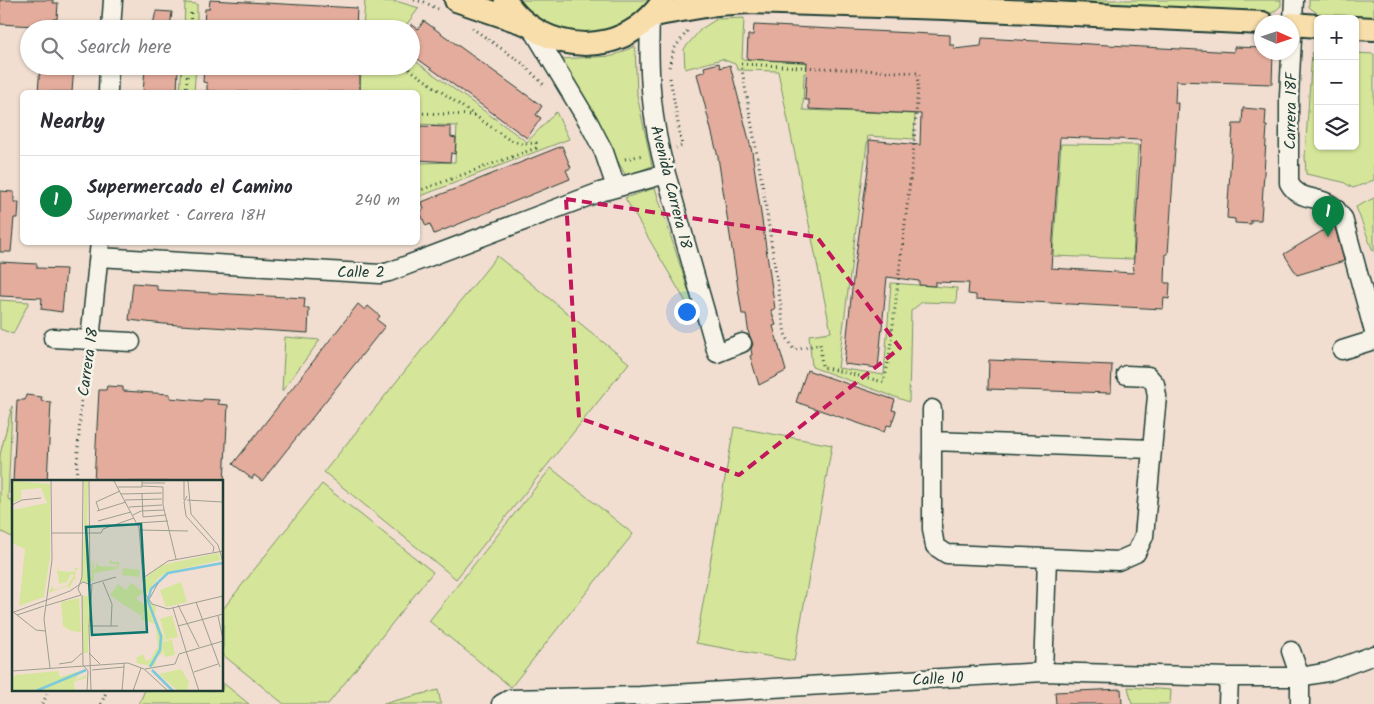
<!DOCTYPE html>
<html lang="en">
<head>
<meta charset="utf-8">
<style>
  body { margin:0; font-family:Kalam,sans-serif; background:#f2f2f3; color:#2b2b33 }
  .controls { position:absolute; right:15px; top:15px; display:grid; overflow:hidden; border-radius:8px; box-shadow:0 1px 4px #0004 }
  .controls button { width:45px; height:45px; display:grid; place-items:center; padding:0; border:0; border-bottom:1px solid #e1e1e2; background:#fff; color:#2b2b33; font:25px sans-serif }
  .compass { position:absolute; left:1254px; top:15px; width:45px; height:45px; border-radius:50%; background:#fff; box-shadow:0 1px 4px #0004; rotate:93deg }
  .you { position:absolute; left:686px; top:311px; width:18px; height:18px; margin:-12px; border:4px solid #fff; border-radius:50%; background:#1a73e8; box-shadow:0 0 0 8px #1a73e833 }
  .badge { display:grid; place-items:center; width:32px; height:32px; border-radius:50%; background:#0b8043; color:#fff; font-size:16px; font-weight:700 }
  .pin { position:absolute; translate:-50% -41px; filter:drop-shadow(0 1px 2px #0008) }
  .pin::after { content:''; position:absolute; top:26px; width:18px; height:15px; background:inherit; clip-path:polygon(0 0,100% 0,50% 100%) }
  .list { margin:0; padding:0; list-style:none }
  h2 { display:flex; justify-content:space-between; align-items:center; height:65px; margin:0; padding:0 20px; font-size:21px }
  h2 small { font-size:16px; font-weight:400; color:#7c7c81 }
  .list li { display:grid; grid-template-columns:32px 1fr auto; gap:15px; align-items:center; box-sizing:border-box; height:90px; padding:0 20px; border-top:1px solid #e1e1e2 }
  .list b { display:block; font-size:19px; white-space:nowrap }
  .list p { margin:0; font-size:16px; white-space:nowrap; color:#7c7c81 }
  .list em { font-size:16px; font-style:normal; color:#7c7c81 }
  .icon { flex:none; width:28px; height:28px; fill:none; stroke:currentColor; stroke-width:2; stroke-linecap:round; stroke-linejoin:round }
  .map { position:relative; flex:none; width:1374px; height:704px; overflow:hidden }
  .search { position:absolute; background:#fff; box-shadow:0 1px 4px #0004; left:20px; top:20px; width:400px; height:55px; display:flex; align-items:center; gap:12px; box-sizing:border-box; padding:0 18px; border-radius:28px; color:#7c7c81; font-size:19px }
  .panel { position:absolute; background:#fff; box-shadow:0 1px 4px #0004; left:20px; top:90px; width:400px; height:155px; border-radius:8px }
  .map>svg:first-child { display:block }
  .green { fill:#d5e69a; stroke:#7a9267 }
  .building { fill:#e4ac9c; stroke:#1f3d34; fill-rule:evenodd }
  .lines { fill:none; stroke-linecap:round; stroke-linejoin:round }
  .minor-casing { stroke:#1f3d34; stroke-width:21 }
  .major-casing { stroke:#1f3d34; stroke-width:26 }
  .path { stroke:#1f3d34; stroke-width:3; stroke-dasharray:1 4; stroke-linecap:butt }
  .minor { stroke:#f7f3e8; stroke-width:18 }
  .major { stroke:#f8deab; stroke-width:22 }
  .marked { fill:none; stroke:#c2185b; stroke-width:4; stroke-dasharray:10 6; stroke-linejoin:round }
  .labels { text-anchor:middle; stroke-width:5; stroke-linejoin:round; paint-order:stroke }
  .street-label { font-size:16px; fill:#1f3d34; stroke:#f7f3e8 }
  .inset-river { fill:none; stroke:#7dc9dd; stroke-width:2.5 }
  .inset-road { fill:none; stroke:#9d9e92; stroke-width:1 }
  .view { fill:#0f766e; fill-opacity:0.15; stroke:#0f766e; stroke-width:2.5 }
  .inset-edge { fill:none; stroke:#1f3d34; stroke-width:2.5 }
</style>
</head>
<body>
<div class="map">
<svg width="1374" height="704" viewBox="0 0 1374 704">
  <rect width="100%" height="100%" fill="#f1ded1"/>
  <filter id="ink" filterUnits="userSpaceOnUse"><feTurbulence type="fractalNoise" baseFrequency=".02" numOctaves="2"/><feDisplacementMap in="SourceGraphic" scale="10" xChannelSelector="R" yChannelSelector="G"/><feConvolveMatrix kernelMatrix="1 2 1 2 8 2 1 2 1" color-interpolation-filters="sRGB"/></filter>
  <g filter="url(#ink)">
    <path class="green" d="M365 0 399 2 419 8 403 29H363Z
      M518 0H651C621 38 570 46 531 15 526 11 523 5 518 0Z
      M1059 0H1281V6L1272 13Z
      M1309 0H1374V17L1318 14 1309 7Z
      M185 3 197 4V29H184Z
      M744 18 742 59 960 71 959 77 804 73 803 110 915 114 914 139 868 136 838 368 884 375 891 283 957 288 956 303 922 302 911 311 909 402 812 367 809 335 831 332 778 71 738 70 735 64 722 59 685 69 684 49 701 29 717 19Z
      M635 46 637 95 652 166 626 176 561 59 613 56Z
      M1312 52 1318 53V146H1355V53L1374 54V180L1353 188 1343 182 1306 174 1305 156Z
      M411 58 527 142 556 112 569 139 418 197V163L455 162 457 126 418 124V92H360L361 66H411Z
      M182 66H196L194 92H180Z
      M1061 144 1138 145 1133 259 1053 256Z
      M655 188 700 326 625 198Z
      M1374 198V251H1373L1356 207Z
      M497 256 629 363 456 579 324 472Z
      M0 300 29 302 13 334 0 329Z
      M285 337 320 340 282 391Z
      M12 406 8 499 14 501V538L0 531V455Z
      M734 427 832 445 794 661 696 643Z
      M551 468 633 534 511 687 429 621Z
      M322 484 433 572 328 704H284L223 655V609Z
      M223 683 249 704H139L145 690H222Z
      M1128 687 1171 690 1170 704H1132Z
      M438 690 441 704H382Z"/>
    <path class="building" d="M0 0H53V3H58L57 19H53L52 27 0 24Z
      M210 0 357 8 356 29H208V25H204L205 9H209Z
      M156 11 172 12 170 29H152Z
      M424 21 542 106 536 115 541 118 527 138 411 54V24L418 29Z
      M754 25 950 35V45H954V49L981 46 982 38 1234 52V47L1262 48V52H1273L1272 84 1176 81 1175 103H1178L1168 254H1166L1165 283H1170L1169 299 1164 298 1163 309 976 299V295L968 294 969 283 935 282V286L919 285V281L887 277 878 368 844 364 854 270 869 162V140L920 145 921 114 809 109V100H805L807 62 747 59 748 35H753ZM1060 137 1141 140 1133 273 1051 268Z
      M719 63 720 68 730 65 752 152 775 309 771 310 776 325 773 326 786 371 759 385 750 356 752 355 751 349 753 344 749 335 746 314H742L718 157 697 74 705 71 704 67Z
      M40 66H74L72 92H38Z
      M153 66H169L168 69 178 70 177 92H143L145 69 152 68Z
      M204 66H356V75H360V91H355V92H238L207 91V83L203 82Z
      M1243 108 1266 110 1265 126H1267L1261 220H1251V224L1235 223V219L1227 218 1233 124H1242Z
      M418 126 451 127V137L456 138 455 154 451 153 450 162 418 160Z
      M562 146 571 168 566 170 570 179 434 234 430 224 426 226 420 212 424 209 422 202Z
      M0 191 14 192V202H19L18 218H14L11 252H0Z
      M1334 224 1344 261 1297 275 1284 254Z
      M0 262 37 264V268L66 269 62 312 41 309 42 298 0 296Z
      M133 283 157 285V290L305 298 304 308H309L308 333 164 324 129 320Z
      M358 304 365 310 368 306 380 316 377 320 385 326 262 481 254 475 252 479 233 464Z
      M989 360 1112 365 1111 393 988 389Z
      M807 370 895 400 892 410 896 411 891 426 887 425 884 432 796 402Z
      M107 386 123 387V391L170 394V398L202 401 203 399 219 400 218 404 228 405 224 482H94L99 390H106Z
      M26 395 42 397 41 401 51 402 47 482H13L17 400H25Z
      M1121 689 1122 704H1056L1055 692Z"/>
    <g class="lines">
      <defs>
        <path id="minor" d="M1294 0 1289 96V183C1300 203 1320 194 1335 208 1338 211 1340 215 1343 218L1374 332
          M650 18C648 73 651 120 666 174L717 353 742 343
          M532 28 589 123 604 152 616 187
          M111 29 113 0
          M108 92 109 66
          M99 257 380 274 389 272 600 192 666 174
          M53 338 131 342
          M90 340 100 242
          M1342 350 1374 340
          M932 409V529L935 546 947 554 1118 561 1136 553 1144 536 1157 396 1155 384 1148 376 1126 375
          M932 441 1152 449
          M1291 651 1300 677V704
          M1043 672 1047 559
          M501 704 510 699 640 696 1043 672 1229 677H1300L1328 672 1374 655
          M1228 704 1229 677"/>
        <path id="major" d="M456 0 524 23
          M506 0C512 13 527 25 539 32 584 55 632 44 662 3
          M653 15 717 4 749 2 945 8 1262 23
          M1292 24 1318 26
          M1355 28 1374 29"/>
      </defs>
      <use href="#minor" class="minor-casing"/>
      <use href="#major" class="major-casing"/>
      <path class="path" d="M414 0 424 2 438 9
        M472 28 522 63 545 86
        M190 29 191 11
        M741 64 919 73 913 156 889 358 884 382 822 367 820 344 794 350 785 334 764 194Z
        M405 66 508 139 522 144 536 143V148L418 191
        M669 67 674 49 689 29
        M670 78 682 146 676 148
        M186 92 188 66
        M418 113 474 115
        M625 159 643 155
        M76 482 83 370 86 355
        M43 704 48 691
        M101 704 107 690"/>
      <use href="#minor" class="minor"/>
      <use href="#major" class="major"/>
    </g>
  </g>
  <path class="marked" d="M566 199 817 237 900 348 739 475 579 418Z"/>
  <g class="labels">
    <g class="street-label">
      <text transform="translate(1290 111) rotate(-89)" y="6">Carrera 18F</text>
      <text transform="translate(672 187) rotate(76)" y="6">Avenida Carrera 18</text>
      <text x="361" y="277">Calle 2</text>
      <text transform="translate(87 362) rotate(-82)" y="6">Carrera 18</text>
      <text transform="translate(938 678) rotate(-3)" y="6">Calle 10</text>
    </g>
  </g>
  <g transform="translate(12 480)">
    <rect width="211" height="211" fill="#f1ded1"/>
    <path d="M0 1 38 4V77L32 117 7 126 13 69 0 63V30L35 23 29 8 9 10V19L0 23ZM72 1H76L75 52H72ZM72 54 76 55 77 102H69ZM206 73 209 80 156 92 146 98 134 115 131 100 150 85ZM98 78 100 82H108L105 89 82 93V101L79 100 81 79 83 91 85 82 87 86 105 87V84H98ZM45 87 47 91 62 92 63 88H68L64 90 63 98 66 99H62L57 109 56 106 36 113 40 106 42 110 56 105 62 95 59 94 55 102 47 104ZM111 88 128 90 127 97 110 95ZM169 102 175 122 154 127 148 110ZM119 103 131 112 115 127 98 115 106 104 114 110ZM70 116H78L76 173H71ZM132 117 144 127 143 135 153 160 149 162 160 160 163 175 153 177 150 165 151 173 145 177 143 187 125 183 124 178 131 174 134 181 139 179 146 166 143 144 129 139 135 128 129 136 116 127 123 118 134 126ZM67 118 69 152 59 151 51 146 49 122ZM160 135 166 157 154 160 148 139ZM169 189 177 202 175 211 165 210 147 194ZM46 191 48 197 65 192 67 195 62 201 74 195V198L62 202 63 211H0V198L4 195Z" fill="#d5e69a"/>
    <path class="inset-river" d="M138 187 148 170 149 156 136 121 139 109 156 93 211 83M140 190 161 211M24 211 74 190"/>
    <path class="inset-road" d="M77 1 78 103M102 1 127 48 132 112 140 124 156 129 211 116M172 1V20M176 1 179 34 206 65 211 82M130 3H153M130 6 151 7V25L164 79M106 7H130V1M109 14 150 13M130 14 131 37 154 35M175 16 172 22 174 36 202 67 201 72M113 20 150 19M175 20 211 22M0 25 10 20 29 18M117 27 150 25M87 30 84 22 108 11M85 31 114 22M121 35 129 31 152 30M86 41 119 32M125 43 156 41M127 50 176 51M40 53H89L91 49 122 38M131 98 156 81 211 71M91 102 100 124 99 146M80 104 104 97M69 115 66 109 70 97 71 1M70 115 71 185 76 191 75 211M138 118 146 103M32 121 58 111 71 102 80 105 77 146 79 211M184 122 208 187M166 125 187 167M33 126 69 115M161 128 174 171M0 131 24 150 33 151M2 132 32 121M5 135 32 126M206 136 211 159M77 146H106M166 146 211 134M174 171 187 211M77 173 88 184M47 184 60 182 70 173M38 188 32 139 40 80 39 1M133 189 163 184 167 174 211 161M80 190 112 187V183M0 191 116 183 132 189 156 211M182 192 206 184M110 211 112 187M121 211 129 188"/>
    <path class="view" d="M129 44 135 152 80 155 74 47Z"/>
    <rect width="211" height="211" class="inset-edge"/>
  </g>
</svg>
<div class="controls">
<button>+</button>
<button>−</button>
<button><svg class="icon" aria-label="layers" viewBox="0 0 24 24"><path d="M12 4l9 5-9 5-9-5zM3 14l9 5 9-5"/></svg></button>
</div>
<svg class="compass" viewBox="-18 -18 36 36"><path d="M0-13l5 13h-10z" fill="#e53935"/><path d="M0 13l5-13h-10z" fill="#7c7c81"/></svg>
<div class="you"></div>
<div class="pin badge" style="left:1328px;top:237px">1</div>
<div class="search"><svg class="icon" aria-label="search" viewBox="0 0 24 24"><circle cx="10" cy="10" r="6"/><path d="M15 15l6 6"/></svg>Search here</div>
<section class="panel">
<h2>Nearby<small></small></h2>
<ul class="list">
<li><span class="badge">1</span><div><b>Supermercado el Camino</b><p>Supermarket · Carrera 18H</p></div><em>240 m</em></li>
</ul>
</section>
</div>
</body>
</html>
